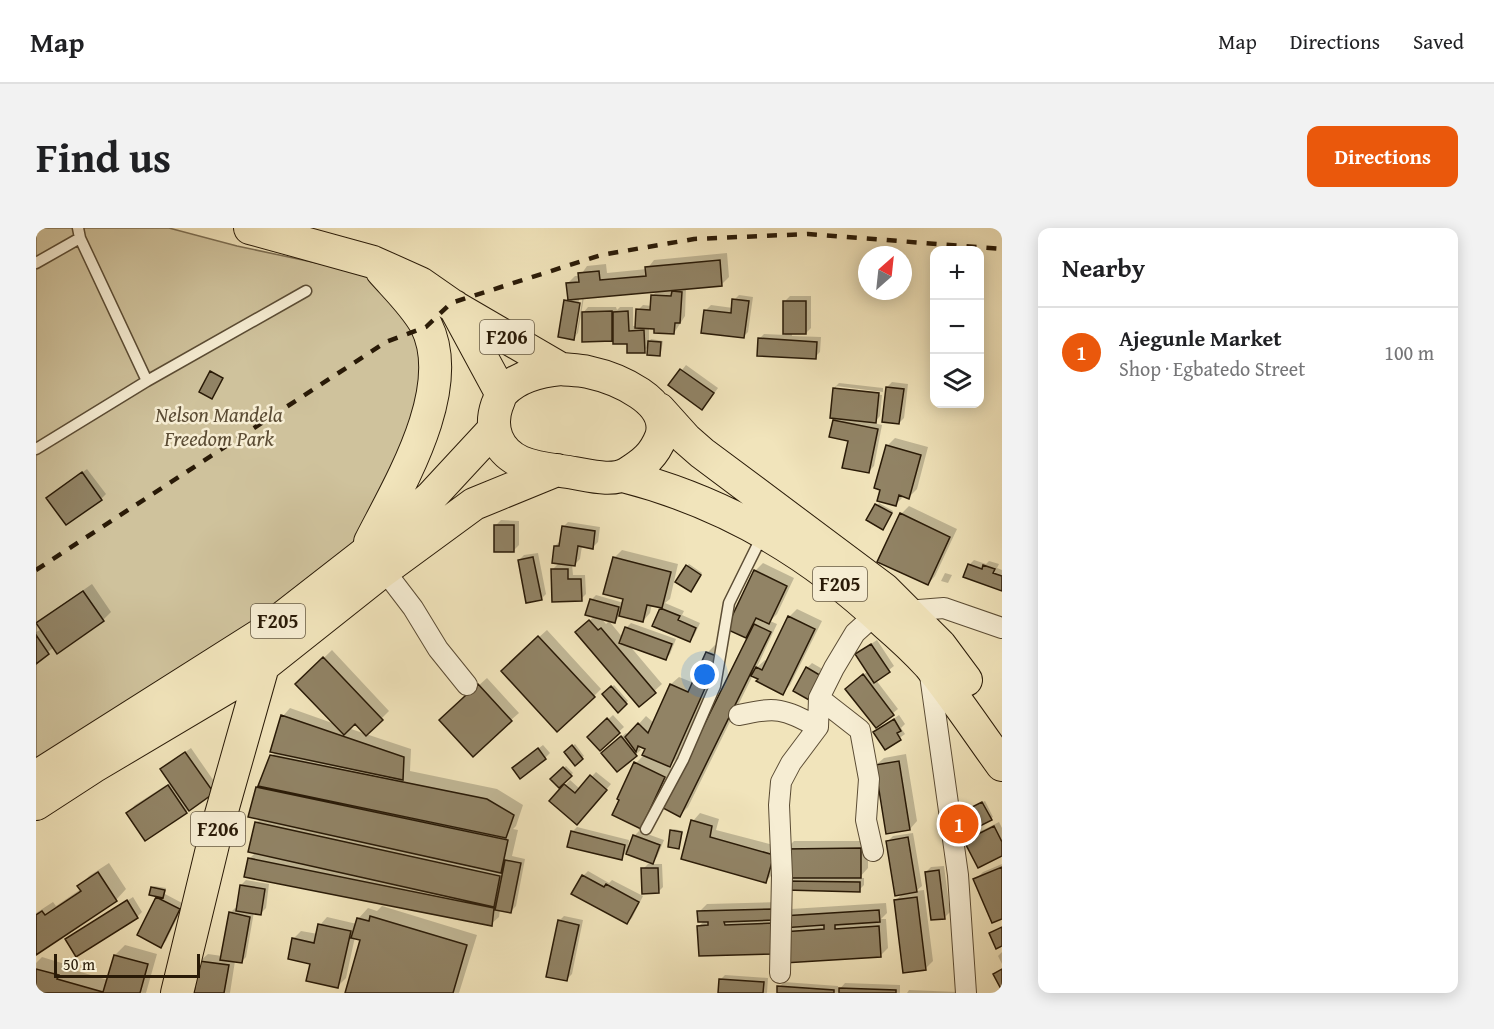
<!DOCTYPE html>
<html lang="en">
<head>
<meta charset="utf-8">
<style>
  body { margin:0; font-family:"Gentium Book Plus",serif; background:#f2f2f2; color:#202124 }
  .controls { position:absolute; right:18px; top:18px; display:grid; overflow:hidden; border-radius:12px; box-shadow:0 3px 15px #0003 }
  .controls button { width:54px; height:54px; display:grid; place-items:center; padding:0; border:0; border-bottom:2px solid #e0e0e0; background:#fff; color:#202124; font:30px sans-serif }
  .compass { position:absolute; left:822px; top:18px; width:54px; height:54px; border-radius:50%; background:#fff; box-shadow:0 3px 15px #0003; rotate:27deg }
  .scale { position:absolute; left:18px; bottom:15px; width:146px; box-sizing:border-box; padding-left:6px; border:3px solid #291a07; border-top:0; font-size:16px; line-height:21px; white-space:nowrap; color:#291a07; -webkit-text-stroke:4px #f6edd3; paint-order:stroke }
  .you { position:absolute; left:669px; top:447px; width:21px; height:21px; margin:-15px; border:4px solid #fff; border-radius:50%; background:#1a73e8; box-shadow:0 0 0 9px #1a73e833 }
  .badge { display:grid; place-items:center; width:39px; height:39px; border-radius:50%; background:#ea580c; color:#fff; font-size:20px; font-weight:700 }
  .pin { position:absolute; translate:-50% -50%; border:3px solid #fff; box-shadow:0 2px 6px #0006 }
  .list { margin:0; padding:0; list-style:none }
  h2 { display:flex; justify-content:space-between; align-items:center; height:78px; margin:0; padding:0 24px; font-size:26px }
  h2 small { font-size:20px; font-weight:400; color:#757577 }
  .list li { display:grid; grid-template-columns:39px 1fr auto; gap:18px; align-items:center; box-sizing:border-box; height:90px; padding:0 24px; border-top:2px solid #e0e0e0 }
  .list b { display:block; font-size:22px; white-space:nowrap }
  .list p { margin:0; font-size:20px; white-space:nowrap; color:#757577 }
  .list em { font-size:20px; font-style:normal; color:#757577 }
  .icon { flex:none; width:33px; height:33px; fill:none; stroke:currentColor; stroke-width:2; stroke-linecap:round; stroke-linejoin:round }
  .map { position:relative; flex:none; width:966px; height:765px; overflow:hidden; border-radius:12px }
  header { display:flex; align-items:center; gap:36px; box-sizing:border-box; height:84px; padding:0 30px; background:#fff; border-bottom:2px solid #e0e0e0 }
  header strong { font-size:28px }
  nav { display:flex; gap:33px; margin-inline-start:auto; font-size:21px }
  .intro { display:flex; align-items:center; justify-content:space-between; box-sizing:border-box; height:144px; padding:0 36px }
  h1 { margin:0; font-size:42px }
  .button { padding:15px 27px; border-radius:12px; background:#ea580c; color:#fff; font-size:21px; font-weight:700 }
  main { display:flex; gap:36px; padding:0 36px }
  aside { flex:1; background:#fff; border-radius:12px; box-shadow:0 3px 15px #0003 }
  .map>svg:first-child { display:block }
  .green { fill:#cfc29c; stroke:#7c6e52; stroke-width:1.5 }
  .shadow { fill:#0003; fill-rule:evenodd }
  .building { fill:#918365; stroke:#291a07; stroke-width:1.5 }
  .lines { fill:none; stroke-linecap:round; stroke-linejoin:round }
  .lane-casing { stroke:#5b4c34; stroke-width:13 }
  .street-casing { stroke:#5b4c34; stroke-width:22 }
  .primary-casing { stroke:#291a07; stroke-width:34 }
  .lane { stroke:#f6edd3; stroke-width:10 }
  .street { stroke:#f6edd3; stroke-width:20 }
  .primary { stroke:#f1e4bb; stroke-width:32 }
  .rail { stroke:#291a07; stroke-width:4.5; stroke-dasharray:10 10; stroke-linecap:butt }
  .labels { text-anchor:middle; stroke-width:5; stroke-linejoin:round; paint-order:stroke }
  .shield { fill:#f6edd3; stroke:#665944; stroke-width:1.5 }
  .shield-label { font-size:20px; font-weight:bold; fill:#291a07 }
  .park-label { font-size:21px; font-style:italic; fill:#5b4c34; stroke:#f6edd3 }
</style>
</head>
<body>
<header>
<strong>Map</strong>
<nav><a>Map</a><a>Directions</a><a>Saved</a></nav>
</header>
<div class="intro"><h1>Find us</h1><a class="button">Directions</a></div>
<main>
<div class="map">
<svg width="966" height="765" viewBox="0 0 966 765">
  <rect width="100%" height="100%" fill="#f1e4bb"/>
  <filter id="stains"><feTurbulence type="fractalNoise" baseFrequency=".00333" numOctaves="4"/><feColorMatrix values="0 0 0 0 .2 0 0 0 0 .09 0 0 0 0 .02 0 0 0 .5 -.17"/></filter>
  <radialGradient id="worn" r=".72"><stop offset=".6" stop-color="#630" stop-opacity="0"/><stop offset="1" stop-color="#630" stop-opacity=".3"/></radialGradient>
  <path class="green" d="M0 0H133L201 18 379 56 406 112 378 225 319 329 0 540Z"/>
  <path class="shadow" d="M691 25 693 49 686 56 650 60 649 88 638 105 613 100V114L615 111 627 113 625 124 623 126 613 118 608 123 593 115 579 112H548L547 86H546L552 79H580L581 82 584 79H597V98H600L602 82 607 77 616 78 617 67 622 62 548 69 542 105 537 110 529 73 533 69 531 56 539 48H544L551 38 570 36 571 45 611 41 618 32ZM544 67 547 68 540 107H537Z
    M703 67 717 69 712 104 707 109 670 82 675 77 697 80 698 72Z
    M754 68H775V100L770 105H756V108L785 109 784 124 779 129 723 111 728 106 749 107V73Z
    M650 137 682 160 671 175 634 157Z
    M856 154 872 156 868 190 863 195 851 159Z
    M803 155 847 160V164L800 158V162L846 167 844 188 838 195 846 197 838 238 833 243 814 211 798 193 801 189 798 160Z
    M859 210 892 219 881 261 873 269H867L860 276 851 218Z
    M51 241 70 266 65 271 12 270Z
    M843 275 857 283 849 298 832 292Z
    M873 278 921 301 899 348 892 356 865 286Z
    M465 292 483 293V317L478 322 460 297Z
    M532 294 564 299 562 314 557 319 546 318 544 331 539 336H536L537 347H549L550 366 545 371 516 342 524 334 519 318 524 313 527 299Z
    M586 322 642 336 634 371 629 375 648 383 646 387 664 395 658 408 653 413 625 381 627 379 616 376 614 385 607 393 584 387 579 394 565 390 570 396 573 393 587 410 590 400 595 395 640 411 634 426 630 430 593 417 626 456 603 477 548 397 559 388 555 372 560 367 588 375 578 330Z
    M502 325 510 366 505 371 483 332 488 327Z
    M938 332 950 336 953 333 963 336 961 340 966 342V362L933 337Z
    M727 335 758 350 741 386 734 393 741 396 721 439 729 432 732 434 753 389 761 381 786 393 754 457 747 465 717 447 652 579 644 587 713 410 692 400 719 343Z
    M653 336 666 345 657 360 651 338Z
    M909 345 916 347 912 355 905 353Z
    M56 356 75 384 67 392 22 424 18 419 0 434V404L6 401 2 395 10 388Z
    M511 402 565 461 558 468 474 435Z
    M841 412 858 438 840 452 862 481 841 498 816 456 832 443 826 422Z
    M679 417 690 421 641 530 632 539 636 541 612 591 604 599 600 535 608 527 611 520 604 517 603 519 605 522 581 542 572 520 590 505 593 507 610 488 618 495 635 456 643 449 658 455 672 424Z
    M296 422 353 483 330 506 319 494 312 500 375 521 374 543 461 561 487 577 480 598 477 601 482 602 476 628 489 631 480 678 475 683 464 681 463 689 455 696 213 631 220 624 221 594 225 590 221 560 225 557 236 528 240 523 247 488 254 480 299 496 261 456Z
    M776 435 790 443 778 466 771 440Z
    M451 450 483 485 475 492 413 484Z
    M578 457 592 473 582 482 568 466Z
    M577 487 588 499 564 521 553 509Z
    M863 487 869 496 865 500 869 506 850 520 839 504Z
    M539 516 548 528 539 536 530 524Z
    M507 517 514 525 509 530 483 535Z
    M155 520 182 559 150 584 92 585 99 577 135 554 131 537Z
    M870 526 881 593 874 601 840 537 848 530Z
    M530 538 537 545 523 558 516 551Z
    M560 544 575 556 546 590 515 572 534 552 544 561Z
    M949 573 957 589 943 597 936 579Z
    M664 585 683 591 680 602 745 619 738 645 730 653 647 630 657 593Z
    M963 594 966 600V627L930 613 935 608Z
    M541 599 593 612 592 620H594L598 608 603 603 628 612 621 629 616 634 590 624 585 631 536 604Z
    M638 601 647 603 643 620 636 603Z
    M877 605 886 658 880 663 888 662 897 733 889 741 860 672 867 665 852 613 857 608Z
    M758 613H832V640L823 650H828V657L823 662 751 653 750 621Z
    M73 635 90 661 80 672 0 725V685L17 674 20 678 45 661 43 658 53 648Z
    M612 636H626L627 659 622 664 607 641Z
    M966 636V690L939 652 947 644Z
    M908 638 914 684 909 689 890 644 895 639Z
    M552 643 573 655 576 652 607 668 596 690 591 695 547 648Z
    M210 652 233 656 230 680 225 685 218 684 210 729 205 734 199 733 194 765H159L164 733 172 726 186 728 194 685 199 680 201 681 205 657Z
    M118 658 130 660 129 666 148 676 130 713 125 718 121 670 123 668 116 660Z
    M97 669 106 684 101 689 31 712Z
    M745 674 755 681 850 675 851 685 845 691H850L852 720 844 728 748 715 663 698 669 692 663 684 671 676Z
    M346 678 441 707 423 765H310L326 711 319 709 310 750 302 758 275 735 253 730 258 710 265 703 282 706 284 697 291 689 321 696 322 691 332 680 341 683Z
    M528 688 547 692 536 746 531 751 523 693Z
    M89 717 121 726 110 765H0V735L6 729 32 737 31 740 72 752 79 727Z
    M966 724V736L962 728Z
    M689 747 732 750 731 765H683L684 752Z
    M748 754 802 758V763L809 755 864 757V765H742L743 759Z
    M873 762 922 764V765H871Z"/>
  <path class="building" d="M684 32 686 58 532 72 530 55 543 54 542 45 563 43 564 52 610 48 609 39Z
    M636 63 646 64 644 95H639L638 106 618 105V101L599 100 600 81 614 82 615 67 635 68Z
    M696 71 713 73 708 110 665 105 668 82 695 85Z
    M528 72 544 75 538 112 522 109Z
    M747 73H770V106H747Z
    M576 83V113L546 114V84Z
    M592 83 593 103 608 102 609 125H591V116H577V84Z
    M722 110 781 114 780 131 721 128Z
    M612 113 625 114 624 128 611 127Z
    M644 141 678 165 666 182 632 157Z
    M174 143 187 150 176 171 163 164Z
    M850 159 868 161 863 196 846 194Z
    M797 160 843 165 840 195 794 190Z
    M797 192 842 201 833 245 806 240 812 213 793 209Z
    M850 217 885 227 873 271 863 267 860 278 841 273 844 262 838 260Z
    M46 244 66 272 30 297 10 270Z
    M839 276 856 285 847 302 830 292Z
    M864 285 914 309 892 357 841 334Z
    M458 297H478V324H458Z
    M526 298 559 303 557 321 542 318 539 338 516 335 518 318H523Z
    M497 329 506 372 490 375 482 332Z
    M577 329 635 344 626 380 611 377 607 394 583 388 587 371 567 366Z
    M932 336 946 341 947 337 959 341 957 345 966 348V363L927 349Z
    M650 337 665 347 655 364 639 354Z
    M515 341H532V351H545L546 373 516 374Z
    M718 342 751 358 733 396 720 390 710 410 690 401Z
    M47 363 68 393 21 426 0 395Z
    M554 371 583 379 579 395 549 387Z
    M624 380 644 388 642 392 660 400 654 414 616 398Z
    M752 388 779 401 747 467 720 453 722 451 715 448 720 439 726 442Z
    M553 392 562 402 565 400 620 465 603 479 539 404Z
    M718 396 735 404 644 589 627 580Z
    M589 399 636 416 630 432 583 415Z
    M0 407 13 426 0 436Z
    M502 408 559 469 521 504 465 443Z
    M835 416 854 444 838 455 819 426Z
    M670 424 683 429 634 539 606 527 609 521 602 518 600 524 589 509 602 495 612 505 634 456 652 464Z
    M287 429 347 492 330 508 319 496 308 507 259 456Z
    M770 439 787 449 773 472 757 463Z
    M827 446 858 487 840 500 809 461Z
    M442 456 476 493 437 529 403 492Z
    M575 458 591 476 582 485 566 466Z
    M245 487 368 529 367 552 234 524Z
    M571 490 584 505 564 523 551 509Z
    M858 491 865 503 861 505 865 512 849 522 837 504Z
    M585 508 601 528 581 544 565 525Z
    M536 517 547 531 539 538 528 524Z
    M502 520 510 531 484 551 476 540Z
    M149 524 178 565 153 583 124 541Z
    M234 527 451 571 478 587 470 610 222 558Z
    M863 533 874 602 850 606 839 537Z
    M598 534 629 549 605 601 576 587 583 572 581 571Z
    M527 539 536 548 523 560 514 551Z
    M554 547 571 562 541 597 513 573 528 556 539 565Z
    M132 557 151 585 109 613 90 585Z
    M220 559 472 612 465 645 212 589Z
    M946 574 956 592 942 599 932 581Z
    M655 592 676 598 674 609 738 627 730 655 645 631Z
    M219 594 464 648 458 679 212 624Z
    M958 598 966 614V628L942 640 928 613Z
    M634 602 646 604 643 621 632 619Z
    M535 603 589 617 586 632 531 619Z
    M597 607 624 617 617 636 590 626Z
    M872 609 881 664 859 668 850 613Z
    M825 620V650H749V621Z
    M212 630 458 680 456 698 208 649Z
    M469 632 485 635 475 685 459 682Z
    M966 639V691L956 695 937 651Z
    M605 640H622L623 665 606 666Z
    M903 642 909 691 895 692 889 644Z
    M62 644 81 673 0 727V687L6 683 9 687 45 663 41 658Z
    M546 647 568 659 570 656 603 674 591 696 535 666Z
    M750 653 824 654V664L750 662Z
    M204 657 229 661 225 687 200 683Z
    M115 659 129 662 127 670 113 667Z
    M120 669 144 681 125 720 101 707Z
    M881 669 890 742 867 745 858 672Z
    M91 672 102 690 40 729 29 711Z
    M738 681V692L688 694 689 697 738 695 739 726 663 728 661 698 672 697V694H662L661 683Z
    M843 682 844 694 799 697V701L843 698 845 729 748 735 746 704 788 701V697L746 700V688Z
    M193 684 214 689 206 735 184 732Z
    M334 688 431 717 417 765H309L324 712 315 710 321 690 333 693Z
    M522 692 543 697 531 753 510 749Z
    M282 696 315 703 302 760 270 753 274 736 252 731 256 710 278 715Z
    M966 699V718L960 721 953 705Z
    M78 727 112 736 104 765H0V741L23 747 21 751 67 764Z
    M163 733 193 737 188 765H158Z
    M966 741V761H965L957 746Z
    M683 751 728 754 727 765H682Z
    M741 758 798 762V765H741Z
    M803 760 860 762V765H803Z"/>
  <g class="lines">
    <defs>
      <path id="lane" d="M42 0 44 10 111 153
        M0 35 44 10
        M0 221 111 153 270 63
        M610 601 647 532 679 458 693 375 727 306"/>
      <path id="street" d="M348 342 377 380 402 421 431 457
        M870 383 908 380 966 400
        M893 440 922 647 930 765
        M783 470 824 502 833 551 830 592 837 623
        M703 487C742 478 747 481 782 499
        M744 745 746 648 743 577 745 554 755 535 782 499 783 470 798 440 819 405 840 386"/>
      <path id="primary" d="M214 0 337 34 384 55 417 78 525 141
        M418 78 465 165
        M525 141C534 142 543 142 552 144 580 150 637 173 625 209 618 227 608 235 592 245 577 254 555 248 538 245 522 242 501 241 485 234 461 223 453 200 461 177 463 173 464 167 467 164 482 148 504 143 525 141Z
        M623 181 650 211 666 225 848 361 904 417 930 452
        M587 248C689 274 774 324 850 396 865 409 880 423 893 437 919 469 942 504 966 537
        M334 314C363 257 422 161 390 97 379 77 361 60 346 43
        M0 549 224 407 327 327 394 270 457 202
        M0 576 57 539 227 438 348 342 438 276 521 242
        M141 765 180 604 227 438"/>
    </defs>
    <use href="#lane" class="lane-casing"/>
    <use href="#street" class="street-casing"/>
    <use href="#primary" class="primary-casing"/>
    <use href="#lane" class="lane"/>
    <use href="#street" class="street"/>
    <use href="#primary" class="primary"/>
    <path class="rail" d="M0 342 350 114 390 99 415 75 565 27 658 11 772 6 966 21"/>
  </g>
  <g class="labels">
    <g class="shield">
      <rect x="444" y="92" width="54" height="34" rx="4.5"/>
      <rect x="777" y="339" width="54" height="34" rx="4.5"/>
      <rect x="215" y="376" width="54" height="34" rx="4.5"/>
      <rect x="155" y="584" width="54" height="34" rx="4.5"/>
    </g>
    <g class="shield-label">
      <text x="471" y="116">F206</text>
      <text x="804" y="363">F205</text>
      <text x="242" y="400">F205</text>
      <text x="182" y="608">F206</text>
    </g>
    <g class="park-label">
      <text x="183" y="194">Nelson Mandela<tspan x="183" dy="24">Freedom Park</tspan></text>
    </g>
  </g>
  <rect width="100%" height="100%" filter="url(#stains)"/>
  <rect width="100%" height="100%" fill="url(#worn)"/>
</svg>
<div class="controls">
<button>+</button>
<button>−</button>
<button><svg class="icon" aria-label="layers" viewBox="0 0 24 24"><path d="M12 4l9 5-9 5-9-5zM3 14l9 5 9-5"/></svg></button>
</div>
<svg class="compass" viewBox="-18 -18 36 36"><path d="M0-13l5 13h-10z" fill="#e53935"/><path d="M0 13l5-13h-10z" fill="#757577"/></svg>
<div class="scale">50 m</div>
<div class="you"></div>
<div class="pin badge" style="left:923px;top:596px">1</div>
</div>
<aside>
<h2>Nearby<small></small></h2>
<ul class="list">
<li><span class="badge">1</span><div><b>Ajegunle Market</b><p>Shop · Egbatedo Street</p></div><em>100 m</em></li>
</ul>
</aside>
</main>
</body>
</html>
